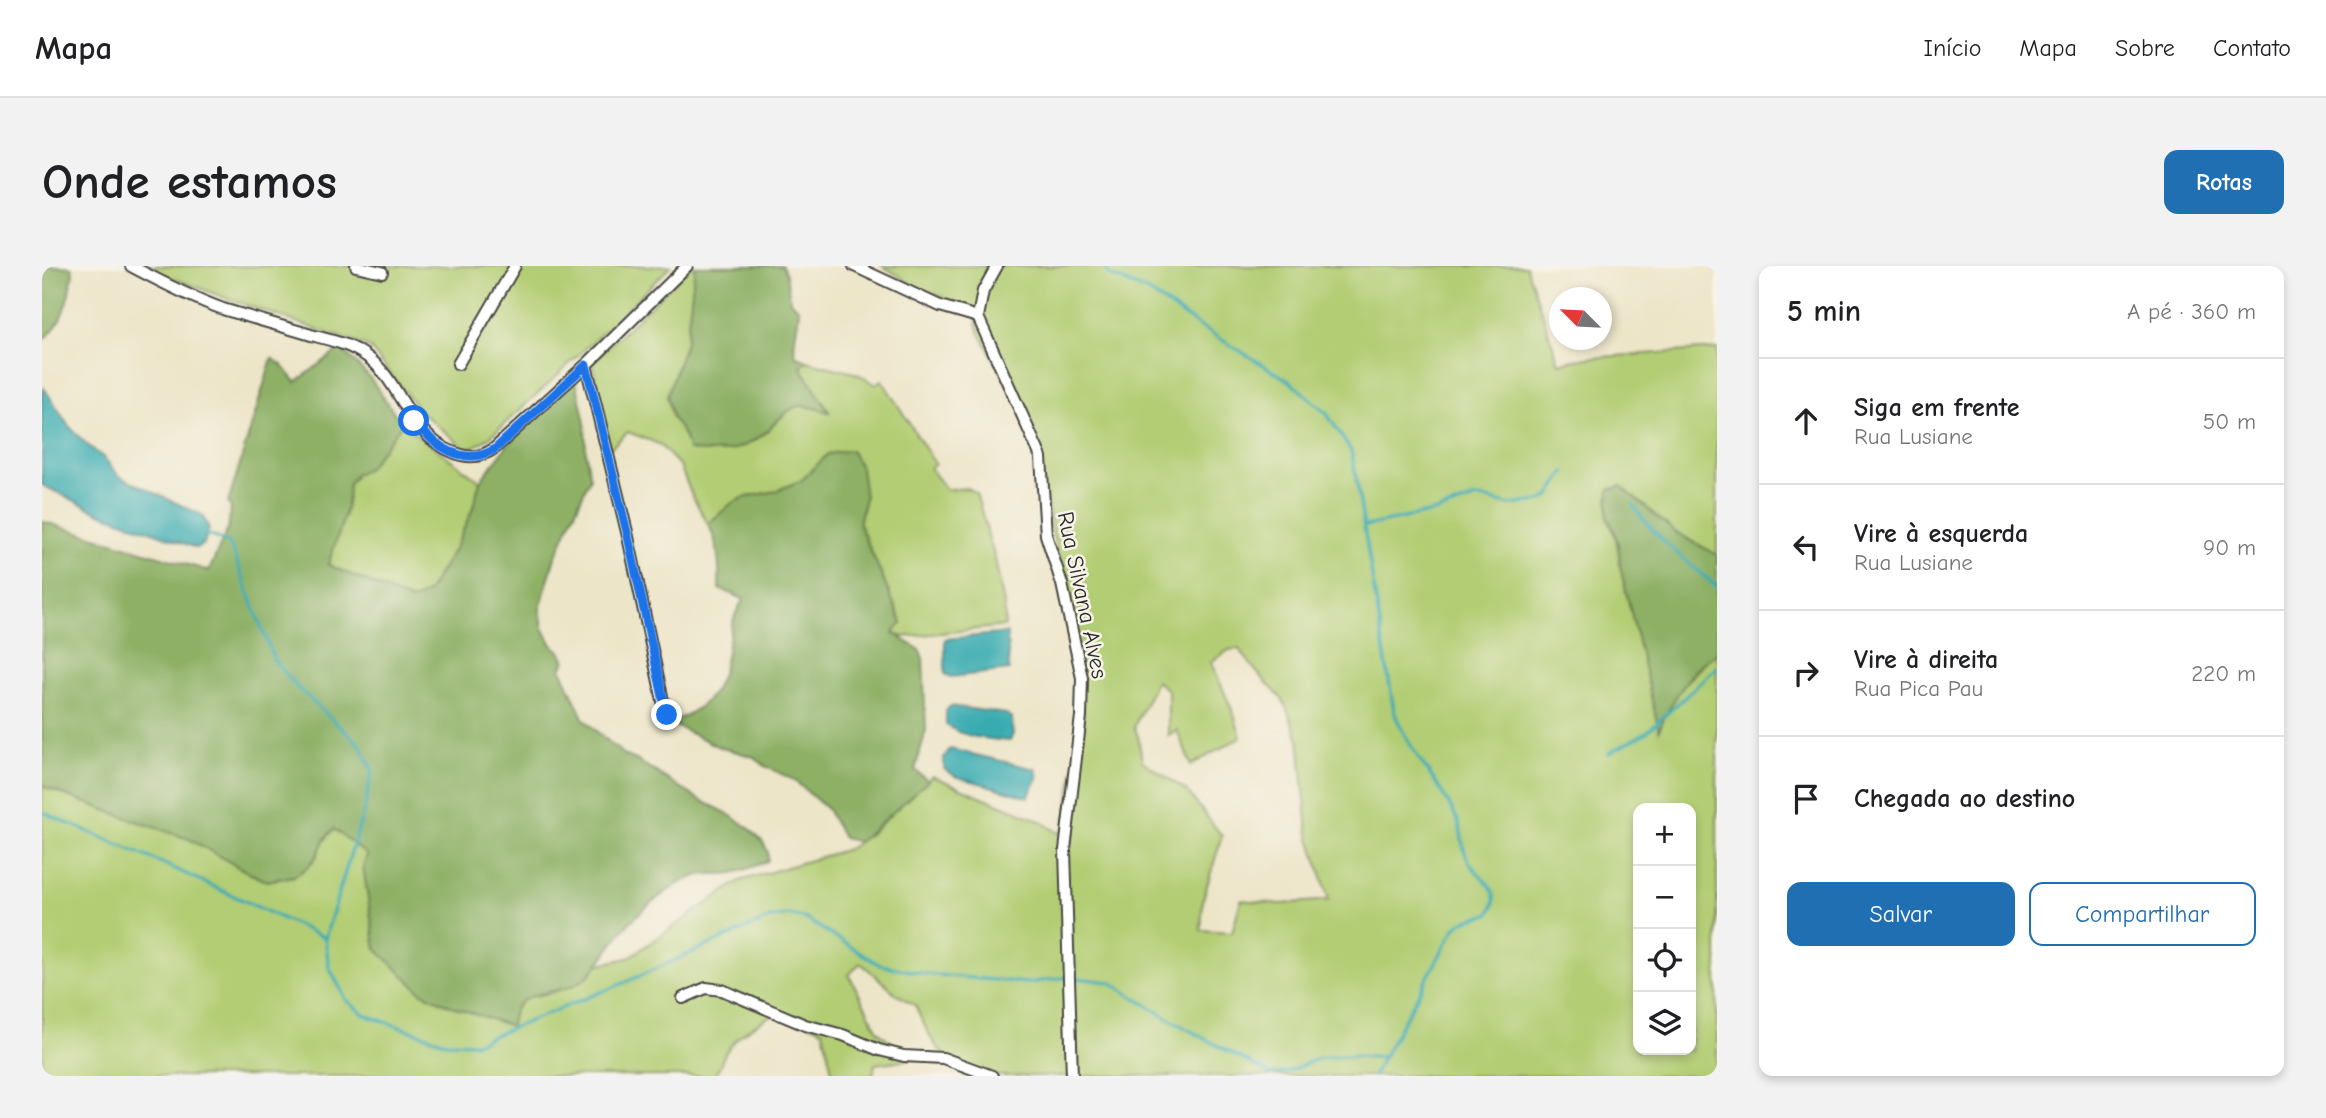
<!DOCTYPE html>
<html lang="pt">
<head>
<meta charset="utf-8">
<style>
  body { margin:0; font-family:"Comic Neue",sans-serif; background:#f2f2f2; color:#202124 }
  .controls { position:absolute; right:21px; bottom:21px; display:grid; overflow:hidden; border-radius:14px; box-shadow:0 4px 10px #0003 }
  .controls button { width:63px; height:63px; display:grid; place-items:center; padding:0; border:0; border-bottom:2px solid #e0e0e0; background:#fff; color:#202124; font:35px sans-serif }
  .compass { position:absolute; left:1507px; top:21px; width:63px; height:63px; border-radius:50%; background:#fff; box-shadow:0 4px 10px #0003; rotate:294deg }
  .stop { position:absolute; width:21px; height:21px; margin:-16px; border:5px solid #1a73e8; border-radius:50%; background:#fff }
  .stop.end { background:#1a73e8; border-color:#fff; box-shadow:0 2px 7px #0008 }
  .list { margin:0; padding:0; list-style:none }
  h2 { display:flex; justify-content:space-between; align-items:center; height:91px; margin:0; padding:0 28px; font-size:30px }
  h2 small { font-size:23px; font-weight:400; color:#757577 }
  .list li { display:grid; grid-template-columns:46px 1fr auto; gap:21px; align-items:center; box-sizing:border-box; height:126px; padding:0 28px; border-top:2px solid #e0e0e0 }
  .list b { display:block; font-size:26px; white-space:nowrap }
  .list p { margin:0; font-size:23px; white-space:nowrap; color:#757577 }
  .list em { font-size:23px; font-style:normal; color:#757577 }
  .actions { display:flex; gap:14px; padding:21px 28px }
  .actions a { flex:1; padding:16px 0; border:2px solid #1f6fb2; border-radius:14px; text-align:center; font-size:24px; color:#1f6fb2 }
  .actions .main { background:#1f6fb2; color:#fff }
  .icon { flex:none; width:38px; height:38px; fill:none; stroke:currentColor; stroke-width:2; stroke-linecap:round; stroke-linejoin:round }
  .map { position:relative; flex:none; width:1675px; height:810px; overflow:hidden; border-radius:14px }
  header { display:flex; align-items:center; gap:42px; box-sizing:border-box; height:98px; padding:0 35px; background:#fff; border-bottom:2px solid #e0e0e0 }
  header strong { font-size:33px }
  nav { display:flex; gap:38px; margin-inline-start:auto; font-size:24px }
  .intro { display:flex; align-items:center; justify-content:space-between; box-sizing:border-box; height:168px; padding:0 42px }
  h1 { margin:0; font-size:49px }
  .button { padding:18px 32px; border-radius:14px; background:#1f6fb2; color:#fff; font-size:24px; font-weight:700 }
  main { display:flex; gap:42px; padding:0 42px }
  aside { flex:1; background:#fff; border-radius:14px; box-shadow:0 4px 10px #0003 }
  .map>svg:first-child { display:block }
  .green { fill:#b2cd73; stroke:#6e7c4f; stroke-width:2; fill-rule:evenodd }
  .forest { fill:#8db065; stroke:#5c6e48; stroke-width:2 }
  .water { fill:#39abb1; stroke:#326b6e; stroke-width:2 }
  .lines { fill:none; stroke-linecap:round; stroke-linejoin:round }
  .stream { stroke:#39abb1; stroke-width:3.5 }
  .street-casing { stroke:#484743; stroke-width:14 }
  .street { stroke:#fff; stroke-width:10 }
  .route { stroke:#1a73e8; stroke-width:9 }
  .labels { text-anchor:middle; stroke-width:5; stroke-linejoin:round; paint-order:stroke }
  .street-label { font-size:23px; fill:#2b2b2b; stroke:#f7f3e8 }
</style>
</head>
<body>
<header>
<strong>Mapa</strong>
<nav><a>Início</a><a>Mapa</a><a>Sobre</a><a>Contato</a></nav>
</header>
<div class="intro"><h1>Onde estamos</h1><a class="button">Rotas</a></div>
<main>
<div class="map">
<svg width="1675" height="810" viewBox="0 0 1675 810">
  <rect width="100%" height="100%" fill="#f7f3e8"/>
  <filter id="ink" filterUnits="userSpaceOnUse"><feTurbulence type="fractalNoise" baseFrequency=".0143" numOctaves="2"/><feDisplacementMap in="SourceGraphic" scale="14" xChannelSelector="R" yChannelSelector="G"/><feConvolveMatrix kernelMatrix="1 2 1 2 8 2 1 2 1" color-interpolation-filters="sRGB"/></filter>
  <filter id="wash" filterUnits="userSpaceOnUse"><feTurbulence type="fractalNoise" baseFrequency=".00686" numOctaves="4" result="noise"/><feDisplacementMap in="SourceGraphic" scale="28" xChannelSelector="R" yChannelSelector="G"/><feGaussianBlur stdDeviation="1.57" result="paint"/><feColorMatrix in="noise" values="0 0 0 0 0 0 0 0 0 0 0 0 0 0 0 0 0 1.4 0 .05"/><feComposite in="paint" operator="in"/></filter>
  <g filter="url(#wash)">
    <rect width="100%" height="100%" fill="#ede5c8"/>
    <path class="green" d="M99 0H629C577 50 526 101 472 149 458 161 443 179 424 183L380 147 327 81 184 32Z
      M649 0H653L644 76 625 130 631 153 642 169 647 184C675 188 703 185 724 166 734 157 746 141 759 140 767 139 778 144 786 145L759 101 765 95 816 108 833 118 840 114 893 198 888 202 905 224 925 222 934 227 953 293 962 338 963 360 861 371 851 367 860 356 817 257 823 231 786 188 760 214 734 225 701 232 690 237 666 258 650 229 638 200 617 178 586 166 567 183 550 97Z
      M841 0H1484L1517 97 1544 92 1675 83V289L1633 266 1579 220 1565 251C1574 267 1577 282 1578 300L1617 462 1636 425 1668 391 1675 388V810H921L917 799C893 788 883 761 873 739 849 728 839 712 818 697L807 709 836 765 869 793 833 798 831 810H791L781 764 737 745C717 756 696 767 684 786 679 794 678 804 671 810H0V520L71 547 147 573 209 608 225 615 252 610 292 563 326 589 321 600 334 683 446 752 469 760C469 753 469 744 474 738 482 728 500 730 512 726 528 721 544 713 554 699L586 692 698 615 806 583 828 568 890 510 996 554 1017 567 1022 564 1041 450 1036 385 987 158 937 66 932 43 876 22ZM1197 383 1214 405 1241 434 1257 473 1266 565 1287 634 1239 638 1199 634 1190 666 1159 664 1161 633 1180 570 1144 524 1100 495 1096 470 1092 461 1114 415 1126 424V469L1135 464 1149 499 1199 471 1191 446 1169 396 1187 384ZM1596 542H1649V784H1596Z
      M360 158 438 215 430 245 413 282 385 327 370 335 286 299C293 275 308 244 306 219L314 208 325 203Z"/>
    <path class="forest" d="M0 0 30 1 31 7C27 29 21 61 0 74Z
      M653 0H740L744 8 748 35 757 43C757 58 750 74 753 89L765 95 759 101 787 146C779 144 768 140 760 140 746 140 734 157 725 165 701 186 676 189 647 184L642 169 631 153 625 130 644 76Z
      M299 82 328 112 360 158 325 203 314 208 306 219C308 244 293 275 286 299L370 335 385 327 413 282 430 245 438 215 465 180 533 110 543 157 544 188 548 212 512 294 498 343 501 362 510 379 517 384 523 394 519 403 541 452 552 463 582 489 596 495 658 534 683 546 707 562 721 576 726 586V595C715 599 702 605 691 607 679 609 665 606 654 610 630 618 597 645 581 664 569 678 560 697 546 710 518 736 471 715 469 760L409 740 380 727 334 683 321 600 325 589 292 563 284 571 274 591 265 602 252 610 225 615 209 608 147 573 71 547 0 520V255L167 305 186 262 189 242 186 237 230 92 240 99 254 116Z
      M809 184 819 202 823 231 817 258 860 357 851 367 878 384 881 393 884 464 873 504 886 515 817 576 801 572 785 543 752 514 723 500 712 491 675 480 628 457C677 437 680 416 688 368 690 357 695 342 702 333L677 323C678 302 677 277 666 258L690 237 701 232 734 225 760 214 786 188Z
      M1579 220 1633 266 1675 289V388C1652 397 1626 441 1617 464L1578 300 1577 282 1572 264 1565 251 1567 224Z"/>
    <path class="water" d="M2 122 26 159 43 177 62 192 77 210 160 249 167 262 162 278 154 282 58 247 0 219V128Z
      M965 367 967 404 909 411 903 408V373Z
      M908 440 964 448 970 452 971 468 968 475C946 473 922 472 904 459V445Z
      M908 483 994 503 996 512 986 531 913 510 902 503V491Z"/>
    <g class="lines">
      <path class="stream" d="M1062 0 1067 9 1107 26 1159 61 1249 116 1285 148 1309 185 1311 194 1352 445C1366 485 1397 515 1415 553 1421 565 1419 582 1426 594 1436 613 1464 622 1447 648L1421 655 1413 662 1331 810
        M1592 239C1605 265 1652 301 1675 321
        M1323 260 1396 245 1434 232 1445 233 1468 239 1498 235 1507 231 1523 206
        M161 266 188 278 232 394 256 422 319 480 330 504 323 541 283 672 287 701 305 735 323 749 403 776 433 777 584 716 728 652 748 649 764 653 838 699 885 708 986 717 1026 711 1068 716 1127 753 1228 808C1249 809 1261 796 1280 792 1299 788 1321 791 1341 791
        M1567 487 1605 466 1675 401
        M0 546 120 597 283 672"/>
    </g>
  </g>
  <g filter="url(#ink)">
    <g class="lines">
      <defs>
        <path id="street" d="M89 0C119 16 150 32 181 43 210 52 240 60 269 69 288 74 308 78 324 90 360 115 364 168 413 187 428 193 440 191 453 182L544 99 645 0
          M314 0 340 6
          M812 0 898 40 936 51
          M955 0 941 25 936 51 999 191 1004 269 1020 318 1040 412 1039 450 1023 584 1030 810
          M416 98 473 0
          M544 99 585 266 624 449
          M641 732 664 722 680 724 763 759 801 769 837 784 862 790 901 792 950 810"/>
      </defs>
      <use href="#street" class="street-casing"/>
      <use href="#street" class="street"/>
    </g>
  </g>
  <g class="lines" filter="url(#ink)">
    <path class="route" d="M372 155C392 180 422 202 453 183L544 99 585 266 625 449"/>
  </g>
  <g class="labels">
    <g class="street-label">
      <text transform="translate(1041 329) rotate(78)" y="8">Rua Silvana Alves</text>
    </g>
  </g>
</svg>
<div class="controls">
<button>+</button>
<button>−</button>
<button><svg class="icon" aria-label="locate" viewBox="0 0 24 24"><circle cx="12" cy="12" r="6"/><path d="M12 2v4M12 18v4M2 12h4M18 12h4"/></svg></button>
<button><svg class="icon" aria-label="layers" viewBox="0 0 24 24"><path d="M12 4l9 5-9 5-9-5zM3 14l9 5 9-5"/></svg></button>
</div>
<svg class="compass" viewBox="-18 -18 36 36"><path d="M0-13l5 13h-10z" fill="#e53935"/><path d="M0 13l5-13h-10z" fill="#757577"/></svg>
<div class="stop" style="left:372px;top:155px"></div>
<div class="stop end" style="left:625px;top:449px"></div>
</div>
<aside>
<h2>5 min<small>A pé · 360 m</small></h2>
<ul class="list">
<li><svg class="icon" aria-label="ahead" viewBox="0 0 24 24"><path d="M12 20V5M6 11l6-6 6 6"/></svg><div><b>Siga em frente</b><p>Rua Lusiane</p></div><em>50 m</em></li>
<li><svg class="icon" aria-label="left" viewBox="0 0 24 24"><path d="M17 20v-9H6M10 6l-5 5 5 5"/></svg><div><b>Vire à esquerda</b><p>Rua Lusiane</p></div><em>90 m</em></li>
<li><svg class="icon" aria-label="right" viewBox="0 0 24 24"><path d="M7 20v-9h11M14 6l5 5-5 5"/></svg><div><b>Vire à direita</b><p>Rua Pica Pau</p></div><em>220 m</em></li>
<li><svg class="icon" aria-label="arrive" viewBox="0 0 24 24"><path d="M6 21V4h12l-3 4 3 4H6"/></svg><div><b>Chegada ao destino</b></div></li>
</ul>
<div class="actions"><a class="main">Salvar</a><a>Compartilhar</a></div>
</aside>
</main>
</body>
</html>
